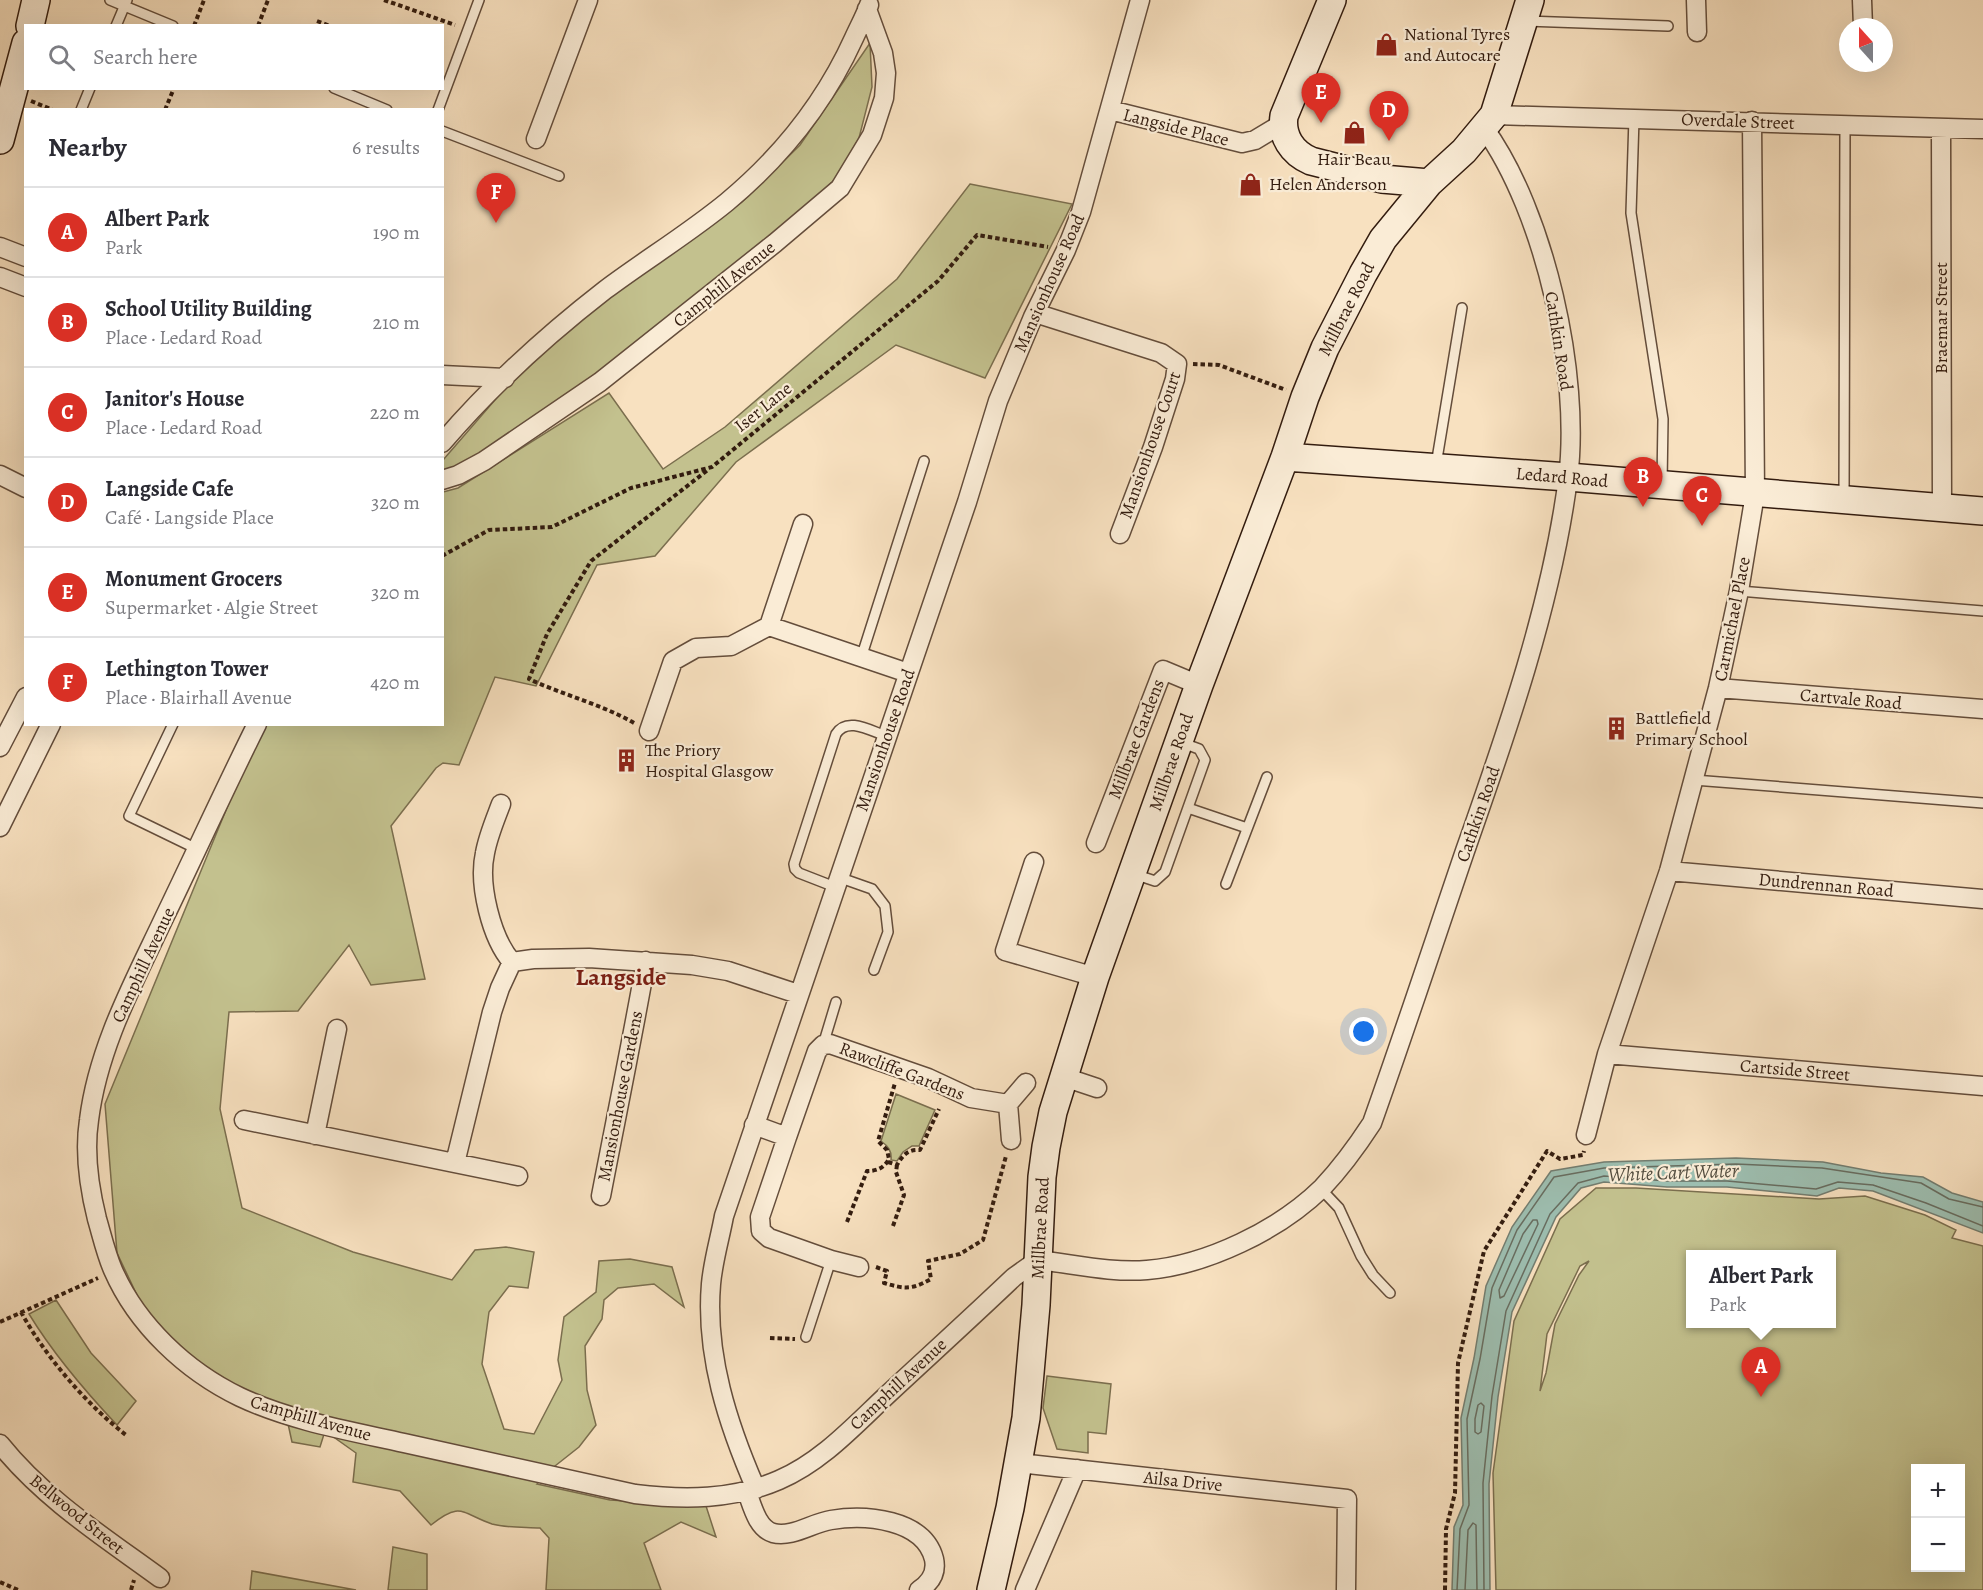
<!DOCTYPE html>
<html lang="en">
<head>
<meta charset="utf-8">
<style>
  body { margin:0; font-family:Alegreya,serif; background:#f2f2f3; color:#2b2b33 }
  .controls { position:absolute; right:18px; bottom:18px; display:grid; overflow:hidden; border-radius:0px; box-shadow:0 6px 24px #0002 }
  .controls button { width:54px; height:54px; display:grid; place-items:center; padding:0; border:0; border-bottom:2px solid #e1e1e2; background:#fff; color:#2b2b33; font:30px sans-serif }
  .compass { position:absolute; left:1839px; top:18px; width:54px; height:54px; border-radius:50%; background:#fff; box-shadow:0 6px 24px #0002; rotate:339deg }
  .you { position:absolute; left:1364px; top:1032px; width:21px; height:21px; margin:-15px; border:4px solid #fff; border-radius:50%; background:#1a73e8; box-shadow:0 0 0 9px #1a73e833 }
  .badge { display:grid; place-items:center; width:39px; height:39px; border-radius:50%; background:#d93025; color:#fff; font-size:20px; font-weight:700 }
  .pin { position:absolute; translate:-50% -50px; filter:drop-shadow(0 2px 3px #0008) }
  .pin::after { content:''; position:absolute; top:32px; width:21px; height:18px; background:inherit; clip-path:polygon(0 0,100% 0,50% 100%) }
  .popup { position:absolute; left:1686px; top:1250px; width:150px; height:78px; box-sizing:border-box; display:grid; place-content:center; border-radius:0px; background:#fff; filter:drop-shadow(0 2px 4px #0005); font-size:20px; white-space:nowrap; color:#7c7c81 }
  .popup b { font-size:22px; color:#2b2b33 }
  .popup::after { content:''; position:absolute; left:50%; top:100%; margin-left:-12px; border:12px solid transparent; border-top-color:#fff }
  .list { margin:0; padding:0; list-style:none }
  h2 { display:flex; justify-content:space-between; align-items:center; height:78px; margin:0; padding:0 24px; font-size:26px }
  h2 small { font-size:20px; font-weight:400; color:#7c7c81 }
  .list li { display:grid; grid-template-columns:39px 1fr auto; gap:18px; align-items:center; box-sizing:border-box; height:90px; padding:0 24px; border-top:2px solid #e1e1e2 }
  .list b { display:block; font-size:22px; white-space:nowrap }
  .list p { margin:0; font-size:20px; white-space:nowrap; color:#7c7c81 }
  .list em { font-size:20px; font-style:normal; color:#7c7c81 }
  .icon { flex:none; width:33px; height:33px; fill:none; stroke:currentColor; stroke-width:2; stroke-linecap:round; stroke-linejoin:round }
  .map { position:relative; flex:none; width:1983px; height:1590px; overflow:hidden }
  .search { position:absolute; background:#fff; box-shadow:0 6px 24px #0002; left:24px; top:24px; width:420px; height:66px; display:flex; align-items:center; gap:15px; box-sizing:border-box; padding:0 21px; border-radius:0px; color:#7c7c81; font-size:22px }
  .panel { position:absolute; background:#fff; box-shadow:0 6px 24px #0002; left:24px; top:108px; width:420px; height:618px; border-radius:0px }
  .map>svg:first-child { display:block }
  .green { fill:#c3c18e; stroke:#7b6e4e; stroke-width:1.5; fill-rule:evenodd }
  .water { fill:#9dbeb0; stroke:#737d70; stroke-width:1.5 }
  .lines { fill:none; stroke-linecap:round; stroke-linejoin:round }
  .shore { stroke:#686d60; stroke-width:1.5 }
  .lane-casing { stroke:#644d3b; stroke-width:12 }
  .street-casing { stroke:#644d3b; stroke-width:21 }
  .secondary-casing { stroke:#331c0f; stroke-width:30 }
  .path { stroke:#331c0f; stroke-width:4; stroke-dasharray:4.5 3; stroke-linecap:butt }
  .lane { stroke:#faecd6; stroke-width:9 }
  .street { stroke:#faecd6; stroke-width:18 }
  .secondary { stroke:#faecd6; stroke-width:27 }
  .labels { text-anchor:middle; stroke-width:4.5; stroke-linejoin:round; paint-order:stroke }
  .poi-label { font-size:18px; fill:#331c0f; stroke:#faecd6; text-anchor:start }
  .street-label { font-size:18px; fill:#331c0f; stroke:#faecd6 }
  .water-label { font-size:20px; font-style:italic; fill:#534d3f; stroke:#faecd6 }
  .district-label { font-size:24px; font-weight:bold; fill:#7a1f14; stroke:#faecd6 }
</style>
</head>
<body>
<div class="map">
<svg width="1983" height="1590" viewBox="0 0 1983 1590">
  <rect width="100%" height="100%" fill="#f8e1c0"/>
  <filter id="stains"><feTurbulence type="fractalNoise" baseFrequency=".00333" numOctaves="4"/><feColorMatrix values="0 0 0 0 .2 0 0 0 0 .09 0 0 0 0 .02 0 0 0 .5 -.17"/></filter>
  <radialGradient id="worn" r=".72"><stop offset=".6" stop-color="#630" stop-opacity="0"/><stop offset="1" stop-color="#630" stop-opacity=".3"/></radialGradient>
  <path class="green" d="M870 43 872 87 859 138 836 178 798 216 590 381 458 469 443 471V460L501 393 580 319 742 202 800 145Z
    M970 184 1072 204 985 378 896 345 736 462 655 556 597 565 536 686 495 677 459 765 443 763 436 768 391 826 425 979 371 985 349 945 298 1011 229 1012 220 1109 242 1208 353 1252 452 1280 475 1250 506 1247 534 1252 528 1288 509 1286 489 1312 482 1364 504 1429 534 1434 562 1380 558 1360 564 1317 596 1292 599 1261 630 1259 672 1267 684 1307 654 1284 618 1288 604 1300 602 1319 585 1346 587 1390 596 1425 579 1447 555 1466 537 1484 610 1500 706 1506 716 1537 681 1522 644 1543 661 1590H546L549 1538 540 1528C525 1527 506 1528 492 1524 461 1513 461 1501 431 1525L400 1491 353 1482 356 1453 325 1431 320 1447 292 1442 285 1410 206 1370 145 1312 117 1253 105 1104 261 725 442 724 443 492 458 488 609 393 663 469 725 427 897 279Z
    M896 1094 935 1110 919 1146H912L903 1152 897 1161 891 1160C892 1151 888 1146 881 1141Z
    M1596 1188H1636L1819 1199 1865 1196 1925 1215 1956 1230 1952 1238 1983 1246V1590H1496L1493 1473 1514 1321 1560 1219ZM1690 1254H1832V1324H1690ZM1589 1261 1579 1275 1555 1324 1546 1373 1540 1391 1547 1334 1580 1266ZM1916 1468H1960V1568H1916Z
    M56 1300 91 1353 136 1401 117 1425C84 1390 54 1355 29 1314Z
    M1047 1376 1111 1384 1106 1434 1088 1432V1453L1057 1449 1043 1408Z
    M393 1547 427 1554V1590H388Z
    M252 1571 356 1590H250Z"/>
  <path class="water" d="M1736 1158 1823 1162 1881 1173 1923 1177 1952 1193 1983 1202V1233L1873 1191 1839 1188 1817 1196 1727 1187H1667L1604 1182 1581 1188 1556 1217 1512 1312 1498 1397 1489 1484 1490 1590H1452L1454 1527 1463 1505 1461 1418 1474 1358 1486 1286 1512 1227 1551 1171 1604 1162Z"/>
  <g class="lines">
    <path class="shore" d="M1533 1220H1537L1538 1224 1504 1296 1500 1298 1499 1290 1523 1234Z
      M1481 1403 1484 1406 1481 1432 1478 1434 1475 1432V1419L1478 1405Z
      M1457 1590 1460 1529 1469 1505 1467 1419 1480 1359 1492 1288 1517 1230 1554 1177 1604 1168 1736 1164 1822 1168 1921 1183 1949 1199 1983 1207
      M1465 1590 1468 1530 1473 1523 1476 1525 1477 1590
      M1484 1590 1483 1483 1492 1396 1506 1311 1550 1214 1578 1183 1604 1176 1667 1181H1727L1816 1189 1838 1182 1873 1185 1926 1203 1983 1226"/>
    <defs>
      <path id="lane" d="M110 0 173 26
        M1526 21 1668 26
        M116 26 127 0
        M334 88 387 110
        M81 110 90 88
        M438 110 479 0
        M1634 118 1631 213 1663 419 1662 483
        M442 131 559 176
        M1436 465 1462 308
        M1844 499 1845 124
        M1739 591 1983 611
        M861 658 924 461
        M173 724 129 816 197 849
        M1694 780 1983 803
        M1188 808 1247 828
        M1134 874 1155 881 1165 872 1205 760 1199 749 1180 742
        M838 877 872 889 885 906 888 932 874 970
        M1226 884 1267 777
        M835 887 799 873 795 869 794 864 836 734C847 716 871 731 886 736
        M823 1045 836 1002
        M1321 1189 1339 1208 1361 1256 1373 1275 1390 1293
        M806 1337 831 1260"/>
      <path id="street" d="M1696 0 1697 32
        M1862 0 1863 27
        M1110 110 1242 143 1255 140 1283 123
        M1494 115 1983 129
        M1941 128 1942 508
        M536 139 588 0
        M0 247 26 257
        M0 277 26 287
        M1035 313 1161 353 1177 364 1175 379 1153 447 1120 534
        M442 375 505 378
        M442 443C490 387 547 335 605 290 645 260 688 234 727 202 781 157 825 102 854 38 859 27 865 16 869 5
        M0 475 26 488
        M442 480 458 475 484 461 600 382 775 243 840 188 872 135 884 98 886 73 883 53 867 9
        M769 626 803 524
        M1718 688 1983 709
        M257 724C225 788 196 852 165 916 134 982 98 1047 89 1120 84 1153 89 1187 97 1219 102 1236 106 1254 113 1270 137 1325 186 1371 240 1397 291 1421 350 1431 404 1443 481 1460 558 1477 635 1494 684 1500 733 1500 779 1480 821 1462 853 1427 886 1396 929 1356 972 1317 1014 1277L1038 1260C1074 1264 1111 1273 1147 1270 1207 1265 1279 1230 1322 1188 1341 1168 1357 1146 1372 1123 1404 1033 1434 942 1465 851 1507 732 1552 603 1568 478 1581 375 1545 212 1484 128
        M649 731 673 661 696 648 731 646 769 626 908 673
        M0 747 26 697
        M501 804C495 820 488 836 485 853 478 884 491 938 512 962
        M0 827 51 724
        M1096 843 1163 670 1199 685
        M1034 862 1005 951 1095 977
        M1669 871 1983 899
        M1607 1054 1983 1086
        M1064 1077 1097 1088
        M244 1120 518 1176
        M754 1125 787 1137 817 1051 823 1045 830 1044 928 1078 971 1098 1008 1104
        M315 1135 337 1029
        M1586 1135 1607 1054 1669 871 1718 688 1739 591 1755 494 1752 121
        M787 1137 760 1217 761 1231 769 1238 831 1260 859 1267
        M1011 1140 1008 1104 1026 1083
        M455 1163 492 1012 500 988 512 962 533 959 589 958 692 965 728 971 798 994
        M601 1196C616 1118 632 1040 646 961
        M0 1444C44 1499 104 1537 160 1578
        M1019 1463 1347 1499 1346 1590
        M756 1489C728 1425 705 1355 711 1284 713 1261 720 1238 724 1216L967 502 998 401 1033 317 1066 250 1081 212 1140 0
        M747 1492C752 1505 757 1528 773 1533 792 1538 812 1523 831 1520 865 1514 924 1519 934 1559 937 1573 930 1583 919 1590
        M1025 1590 1077 1469"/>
      <path id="secondary" d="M1332 0 1284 116C1281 136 1292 153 1311 161L1382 179 1429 183
        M30 26 36 0
        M0 140 26 43
        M1285 457 1568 477 1983 511
        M991 1590 1010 1508 1026 1418 1036 1305 1042 1177 1046 1147 1053 1112 1095 977 1199 685 1285 457 1305 397 1325 348 1363 274 1383 239 1429 183 1464 151 1494 115 1530 0"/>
    </defs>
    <use href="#lane" class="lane-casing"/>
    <use href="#street" class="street-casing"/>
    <use href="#secondary" class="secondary-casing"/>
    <path class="path" d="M384 0 455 25
      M317 21 330 26
      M194 26 204 0
      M258 26 268 0
      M31 101 53 110
      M165 110 174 88
      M1193 364 1219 365 1286 390
      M442 556 489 530 552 527 631 488 712 467 938 281 977 235 1048 247
      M634 723C601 704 563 695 529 679L547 634 591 561 709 469
      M888 1162 897 1165C903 1155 908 1149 920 1150L939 1109
      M847 1222 867 1171C877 1171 884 1168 889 1159L887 1150 878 1141 895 1083
      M893 1226 904 1195 896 1172 897 1165
      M876 1267 887 1271 884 1283C905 1289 911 1290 931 1279L928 1261 960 1254 983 1240 1006 1156
      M21 1312C45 1356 86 1404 126 1435
      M0 1322 98 1278
      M770 1338 795 1339
      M0 1582 18 1590
      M131 1590 134 1580
      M1445 1590 1446 1529 1455 1493 1458 1363 1484 1251 1547 1151 1560 1159 1583 1155 1584 1151"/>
    <use href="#lane" class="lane"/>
    <use href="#street" class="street"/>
    <use href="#secondary" class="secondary"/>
  </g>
  <defs>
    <symbol id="shop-bare" viewBox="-9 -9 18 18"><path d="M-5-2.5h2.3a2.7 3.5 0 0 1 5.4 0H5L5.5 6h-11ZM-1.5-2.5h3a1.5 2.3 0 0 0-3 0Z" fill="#8f2418" stroke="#faecd6" stroke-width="2.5" paint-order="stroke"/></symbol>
    <symbol id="building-bare" viewBox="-9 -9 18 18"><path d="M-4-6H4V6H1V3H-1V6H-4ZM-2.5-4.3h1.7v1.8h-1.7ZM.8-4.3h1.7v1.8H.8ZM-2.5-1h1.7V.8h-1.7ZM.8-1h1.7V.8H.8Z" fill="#8f2418" stroke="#faecd6" stroke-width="2.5" paint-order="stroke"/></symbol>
  </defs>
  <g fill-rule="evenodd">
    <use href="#shop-bare" x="1370" y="28" width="33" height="33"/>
    <use href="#shop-bare" x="1338" y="116" width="33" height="33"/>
    <use href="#shop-bare" x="1234" y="168" width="33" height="33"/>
    <use href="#building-bare" x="1600" y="712" width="33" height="33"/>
    <use href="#building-bare" x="610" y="744" width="33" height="33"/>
  </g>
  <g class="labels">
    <g class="poi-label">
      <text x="1404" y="40">National Tyres<tspan x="1404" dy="21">and Autocare</tspan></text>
      <text x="1354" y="165" text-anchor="middle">Hair Beau</text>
      <text x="1269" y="190">Helen Anderson</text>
      <text x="1635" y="724">Battlefield<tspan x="1635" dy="21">Primary School</tspan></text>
      <text x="645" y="756">The Priory<tspan x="645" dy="21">Hospital Glasgow</tspan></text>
    </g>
    <g class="street-label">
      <text transform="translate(1738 121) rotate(2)" y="6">Overdale Street</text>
      <text transform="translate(1176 127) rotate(14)" y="6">Langside Place</text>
      <text transform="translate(1049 283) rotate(-66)" y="6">Mansionhouse Road</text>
      <text transform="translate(724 284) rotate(-39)" y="6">Camphill Avenue</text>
      <text transform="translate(1346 309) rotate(-63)" y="6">Millbrae Road</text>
      <text transform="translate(1941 318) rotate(-90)" y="6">Braemar Street</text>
      <text transform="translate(1559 341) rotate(81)" y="6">Cathkin Road</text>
      <text transform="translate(763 407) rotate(-39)" y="6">Iser Lane</text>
      <text transform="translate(1150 445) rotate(-71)" y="6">Mansionhouse Court</text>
      <text transform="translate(1562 477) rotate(5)" y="6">Ledard Road</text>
      <text transform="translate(1732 619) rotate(-79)" y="6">Carmichael Place</text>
      <text transform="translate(1851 699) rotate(5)" y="6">Cartvale Road</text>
      <text transform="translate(1136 739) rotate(-69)" y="6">Millbrae Gardens</text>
      <text transform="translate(885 740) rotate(-71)" y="6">Mansionhouse Road</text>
      <text transform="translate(1171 762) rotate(-71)" y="6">Millbrae Road</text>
      <text transform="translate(1478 814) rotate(-71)" y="6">Cathkin Road</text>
      <text transform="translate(1826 885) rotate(5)" y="6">Dundrennan Road</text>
      <text transform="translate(143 965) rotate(-65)" y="6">Camphill Avenue</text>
      <text transform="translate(1795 1070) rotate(5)" y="6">Cartside Street</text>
      <text transform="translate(902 1071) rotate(21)" y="6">Rawcliffe Gardens</text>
      <text transform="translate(620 1096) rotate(-79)" y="6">Mansionhouse Gardens</text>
      <text transform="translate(1040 1228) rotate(-87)" y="6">Millbrae Road</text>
      <text transform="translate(898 1384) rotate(-43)" y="6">Camphill Avenue</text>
      <text transform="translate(311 1418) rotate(16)" y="6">Camphill Avenue</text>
      <text transform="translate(1183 1481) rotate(6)" y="6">Ailsa Drive</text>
      <text transform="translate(77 1514) rotate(39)" y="6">Bellwood Street</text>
    </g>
    <g class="water-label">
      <text transform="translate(1673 1172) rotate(-2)" y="7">White Cart Water</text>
    </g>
    <g class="district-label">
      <text x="621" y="985">Langside</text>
    </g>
  </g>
  <rect width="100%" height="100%" filter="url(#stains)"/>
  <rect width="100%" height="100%" fill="url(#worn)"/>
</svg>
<div class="controls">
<button>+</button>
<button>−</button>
</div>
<svg class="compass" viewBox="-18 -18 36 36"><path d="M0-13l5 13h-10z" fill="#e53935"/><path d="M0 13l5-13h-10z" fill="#7c7c81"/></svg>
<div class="you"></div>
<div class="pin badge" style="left:1761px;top:1397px">A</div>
<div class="popup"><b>Albert Park</b>Park</div>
<div class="pin badge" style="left:1643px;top:507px">B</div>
<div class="pin badge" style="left:1702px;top:526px">C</div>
<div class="pin badge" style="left:1389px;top:141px">D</div>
<div class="pin badge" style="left:1321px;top:123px">E</div>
<div class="pin badge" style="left:496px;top:223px">F</div>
<div class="search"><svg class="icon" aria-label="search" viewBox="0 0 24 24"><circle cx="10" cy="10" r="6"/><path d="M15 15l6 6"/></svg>Search here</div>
<section class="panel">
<h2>Nearby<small>6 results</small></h2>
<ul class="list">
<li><span class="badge">A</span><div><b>Albert Park</b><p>Park</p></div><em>190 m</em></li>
<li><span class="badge">B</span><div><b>School Utility Building</b><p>Place · Ledard Road</p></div><em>210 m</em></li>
<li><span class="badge">C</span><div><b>Janitor's House</b><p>Place · Ledard Road</p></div><em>220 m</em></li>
<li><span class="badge">D</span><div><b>Langside Cafe</b><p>Café · Langside Place</p></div><em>320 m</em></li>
<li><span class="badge">E</span><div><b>Monument Grocers</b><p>Supermarket · Algie Street</p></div><em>320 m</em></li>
<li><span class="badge">F</span><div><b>Lethington Tower</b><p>Place · Blairhall Avenue</p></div><em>420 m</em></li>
</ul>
</section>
</div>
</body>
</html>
